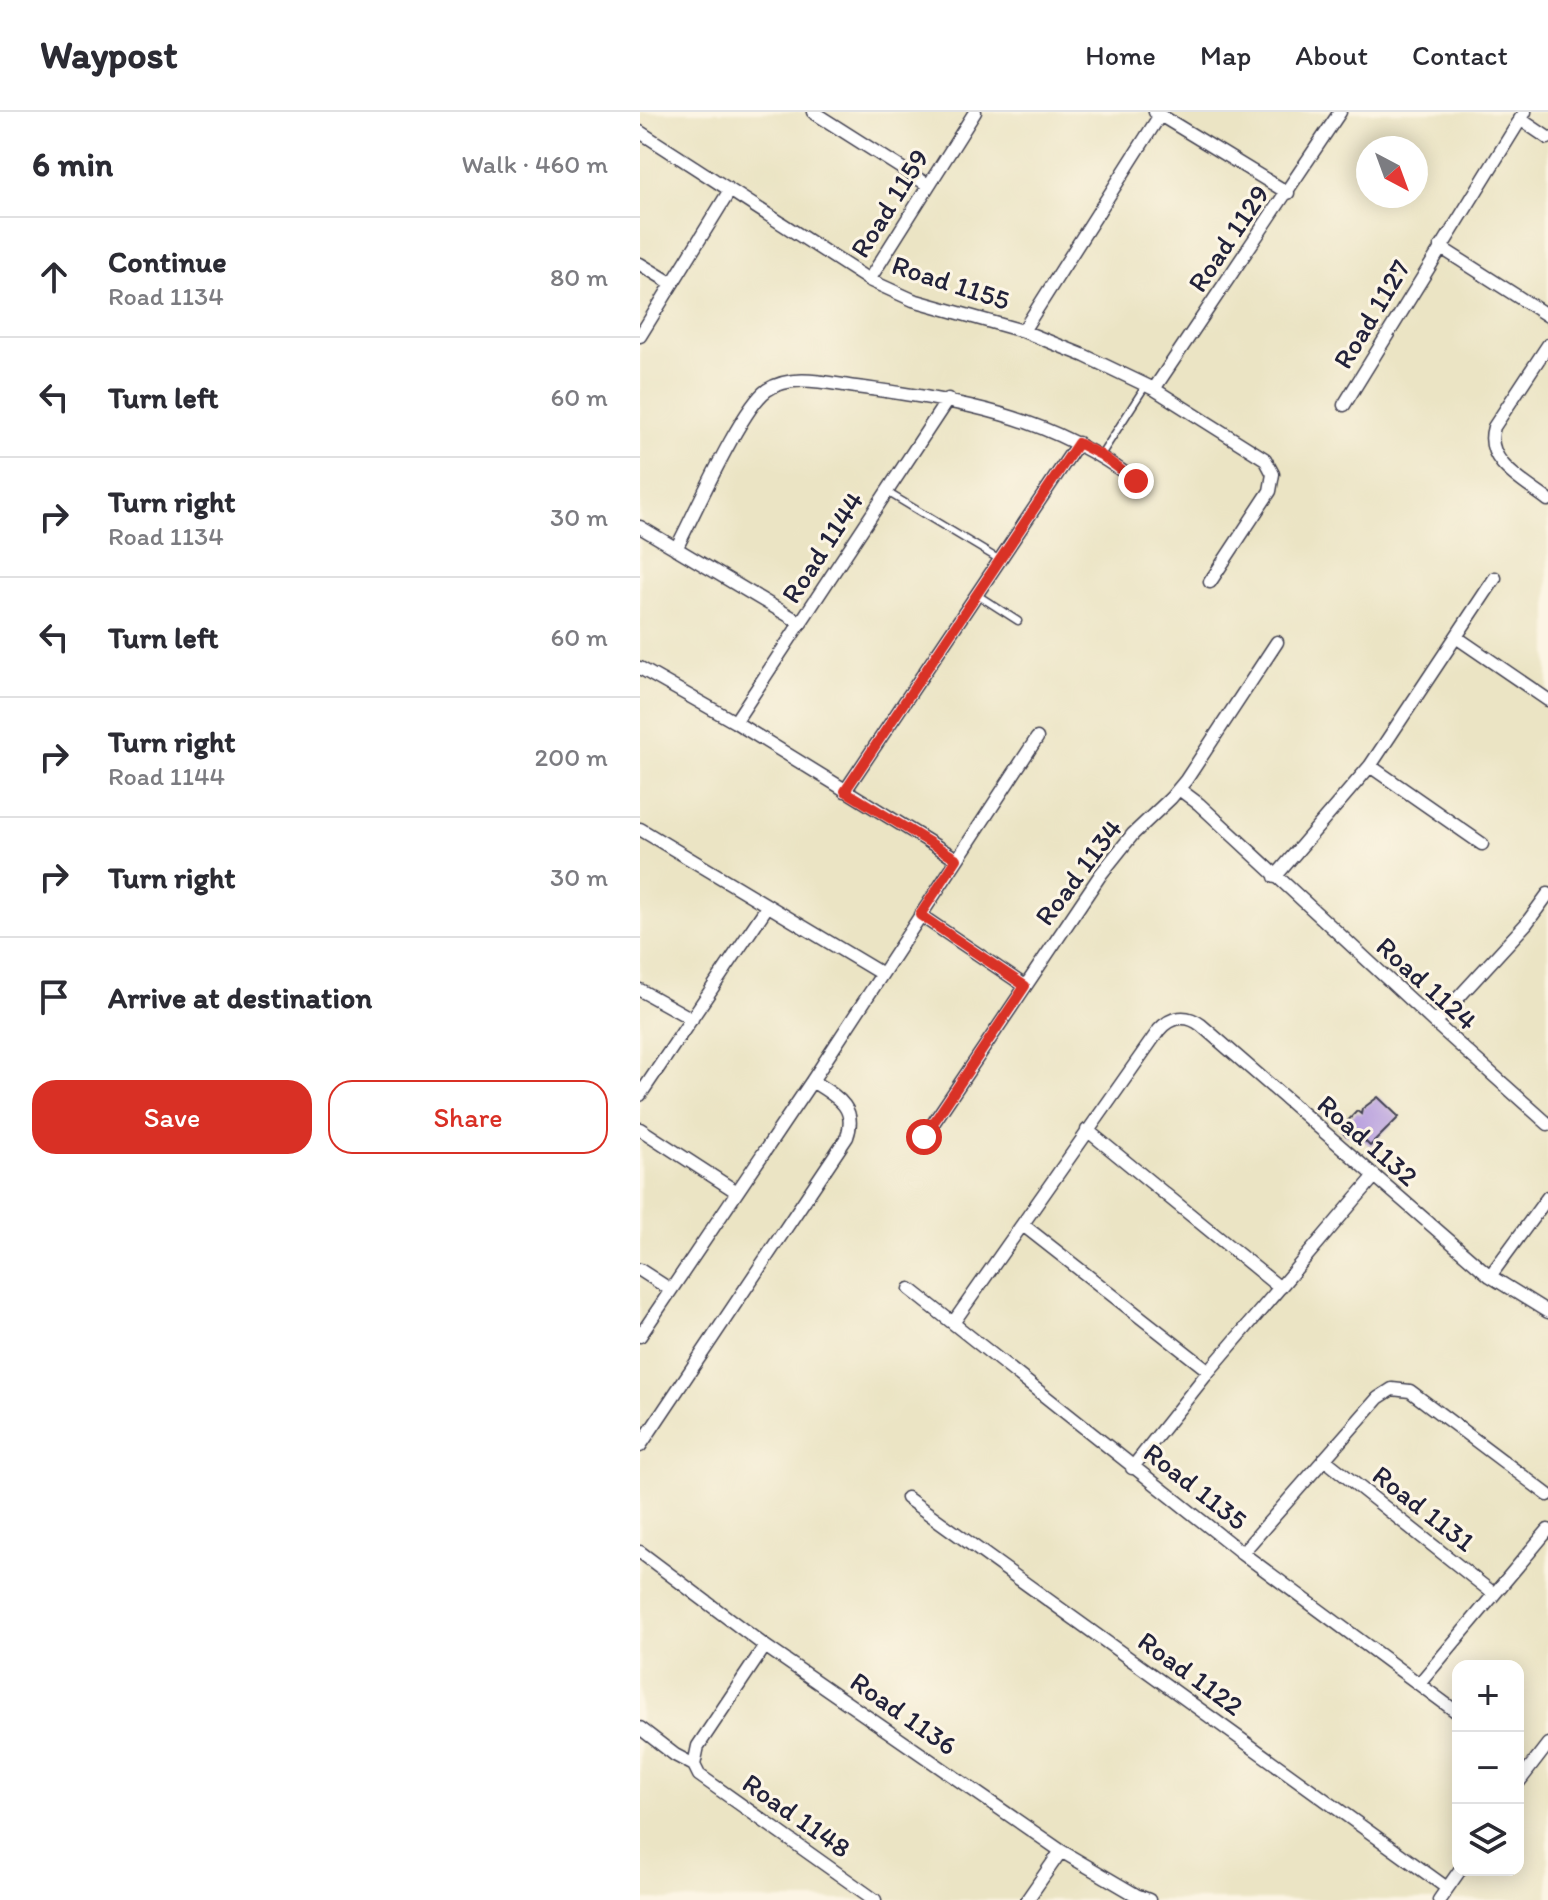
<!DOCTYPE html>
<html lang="en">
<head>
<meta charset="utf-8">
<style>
  body { margin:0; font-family:Itim,sans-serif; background:#f7f7f7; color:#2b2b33 }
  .controls { position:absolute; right:24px; bottom:24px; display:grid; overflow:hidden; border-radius:16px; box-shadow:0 4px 20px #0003 }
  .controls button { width:72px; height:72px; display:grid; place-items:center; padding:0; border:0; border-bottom:2px solid #e1e1e2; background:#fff; color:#2b2b33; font:40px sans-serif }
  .compass { position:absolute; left:716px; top:24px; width:72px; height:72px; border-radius:50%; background:#fff; box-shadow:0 4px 20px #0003; rotate:139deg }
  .stop { position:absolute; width:24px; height:24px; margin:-18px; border:6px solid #d93025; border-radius:50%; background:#fff }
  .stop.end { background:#d93025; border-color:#fff; box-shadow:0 2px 8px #0008 }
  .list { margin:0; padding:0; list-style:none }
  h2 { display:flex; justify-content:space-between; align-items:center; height:104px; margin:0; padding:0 32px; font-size:34px }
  h2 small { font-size:26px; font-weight:400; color:#7c7c81 }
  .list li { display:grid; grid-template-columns:52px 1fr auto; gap:24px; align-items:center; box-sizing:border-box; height:120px; padding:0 32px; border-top:2px solid #e1e1e2 }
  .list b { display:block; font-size:30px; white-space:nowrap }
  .list p { margin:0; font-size:26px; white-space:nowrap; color:#7c7c81 }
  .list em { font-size:26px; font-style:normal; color:#7c7c81 }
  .actions { display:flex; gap:16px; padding:24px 32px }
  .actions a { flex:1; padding:18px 0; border:2px solid #d93025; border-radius:24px; text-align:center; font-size:28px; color:#d93025 }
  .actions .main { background:#d93025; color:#fff }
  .icon { flex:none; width:44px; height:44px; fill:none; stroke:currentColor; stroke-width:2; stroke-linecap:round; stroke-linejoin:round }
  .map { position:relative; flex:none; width:908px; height:1788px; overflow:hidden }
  header { display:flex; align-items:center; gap:48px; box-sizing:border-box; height:112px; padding:0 40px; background:#fff; border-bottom:2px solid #e1e1e2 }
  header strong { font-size:38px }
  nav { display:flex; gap:44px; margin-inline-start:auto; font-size:28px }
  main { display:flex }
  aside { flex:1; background:#fff }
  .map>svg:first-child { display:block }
  .building { fill:#b39ade }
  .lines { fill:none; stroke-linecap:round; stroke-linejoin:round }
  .service-casing { stroke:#403f50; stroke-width:9 }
  .minor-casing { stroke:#403f50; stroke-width:15 }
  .service { stroke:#fff; stroke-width:6 }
  .minor { stroke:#fff; stroke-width:12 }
  .route { stroke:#d93025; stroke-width:10 }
  .labels { text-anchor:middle; stroke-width:6; stroke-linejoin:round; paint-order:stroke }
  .street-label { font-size:28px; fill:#22223b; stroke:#fcf5e5 }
</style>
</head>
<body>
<header>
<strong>Waypost</strong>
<nav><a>Home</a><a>Map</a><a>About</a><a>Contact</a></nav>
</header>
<main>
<aside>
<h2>6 min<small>Walk · 460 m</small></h2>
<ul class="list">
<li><svg class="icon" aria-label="ahead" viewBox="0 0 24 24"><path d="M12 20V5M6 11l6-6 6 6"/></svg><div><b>Continue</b><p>Road 1134</p></div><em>80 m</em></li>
<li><svg class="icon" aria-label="left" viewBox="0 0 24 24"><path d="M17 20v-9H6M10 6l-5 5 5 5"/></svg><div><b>Turn left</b></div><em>60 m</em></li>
<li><svg class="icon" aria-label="right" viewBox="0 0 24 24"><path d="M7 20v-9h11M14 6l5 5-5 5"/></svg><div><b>Turn right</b><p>Road 1134</p></div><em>30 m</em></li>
<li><svg class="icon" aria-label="left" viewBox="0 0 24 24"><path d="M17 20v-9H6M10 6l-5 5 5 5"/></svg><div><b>Turn left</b></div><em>60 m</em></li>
<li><svg class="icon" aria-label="right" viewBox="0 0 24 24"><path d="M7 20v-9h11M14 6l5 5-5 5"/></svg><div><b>Turn right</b><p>Road 1144</p></div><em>200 m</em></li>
<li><svg class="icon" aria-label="right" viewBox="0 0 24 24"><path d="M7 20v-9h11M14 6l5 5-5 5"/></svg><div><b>Turn right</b></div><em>30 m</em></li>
<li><svg class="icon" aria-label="arrive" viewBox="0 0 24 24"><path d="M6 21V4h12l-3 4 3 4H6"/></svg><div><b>Arrive at destination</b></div></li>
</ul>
<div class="actions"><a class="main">Save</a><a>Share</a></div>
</aside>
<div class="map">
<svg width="908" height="1788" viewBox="0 0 908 1788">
  <rect width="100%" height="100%" fill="#fcf5e5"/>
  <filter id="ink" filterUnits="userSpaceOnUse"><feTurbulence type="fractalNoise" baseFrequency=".0125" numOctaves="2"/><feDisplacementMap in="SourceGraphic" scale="16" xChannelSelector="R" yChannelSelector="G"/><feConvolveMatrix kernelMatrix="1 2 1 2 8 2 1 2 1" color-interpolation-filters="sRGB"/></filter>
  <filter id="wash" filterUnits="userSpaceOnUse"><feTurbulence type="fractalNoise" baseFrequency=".006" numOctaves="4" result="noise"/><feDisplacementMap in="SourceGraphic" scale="32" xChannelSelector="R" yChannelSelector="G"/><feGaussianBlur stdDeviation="1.8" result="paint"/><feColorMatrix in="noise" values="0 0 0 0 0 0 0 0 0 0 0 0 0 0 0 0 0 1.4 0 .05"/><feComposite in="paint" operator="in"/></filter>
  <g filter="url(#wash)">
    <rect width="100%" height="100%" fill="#ebe4c4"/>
    <g id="blocks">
      <path class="building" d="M738 985 759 1005 730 1034 713 1017 706 1024 700 1017 717 999 721 1002 722 997Z"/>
    </g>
  </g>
  <g filter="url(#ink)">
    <use href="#blocks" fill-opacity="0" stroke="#403f50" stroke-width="2"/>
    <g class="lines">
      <defs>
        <path id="service" d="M461 343 506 273
          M247 380 360 448
          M336 482 378 509"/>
        <path id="minor" d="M173 0 288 73
          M515 0 648 81
          M880 7 908 26
          M0 20 229 168 273 188 383 219 445 244 514 277 625 347 633 362 630 379 570 470
          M800 135 908 204
          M0 152 31 171
          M229 168 335 0
          M383 219 520 3
          M0 224 90 78
          M908 233 854 315C843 350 885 370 908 388
          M514 277 700 0
          M704 293 885 0
          M0 415 161 511
          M36 437C54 403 101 296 127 278 152 261 187 271 216 275 321 289 409 303 496 369
          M816 525 908 588
          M0 556 95 610 317 747
          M95 610 308 287
          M730 654 842 732
          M539 677 559 692 795 911 908 1012
          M205 679 438 331
          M0 717 242 862
          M635 765 730 654 855 466
          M280 803 385 874
          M0 878 52 907
          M795 911 886 812 908 782
          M0 983 127 795
          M0 1017 97 1080
          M447 1018 640 1176
          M284 1025 461 762 493 722 531 686 546 668 637 530
          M383 1113 569 1259
          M0 1158 31 1178
          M850 1164 908 1085
          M270 1177 602 1441 818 1601
          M313 1211 519 918C531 904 547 902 561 913L850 1164 908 1200
          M0 1224 172 969 397 626
          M0 1334 207 1025C218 994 195 984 172 969
          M684 1347 854 1482
          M492 1356 569 1259 734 1065
          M267 1386 807 1776
          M0 1440 125 1534 421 1739 496 1783 509 1788
          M602 1441 738 1286 752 1277 770 1279 908 1383
          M779 1572 908 1418
          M0 1616 35 1643 54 1653
          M54 1653 59 1663 235 1788
          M54 1653 58 1634 125 1534
          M878 1671 908 1632
          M387 1788 421 1739
          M799 1788 820 1758"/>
      </defs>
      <use href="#service" class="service-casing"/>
      <use href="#minor" class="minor-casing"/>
      <use href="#service" class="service"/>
      <use href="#minor" class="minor"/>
    </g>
  </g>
  <g class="lines" filter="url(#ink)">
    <path class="route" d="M284 1025 385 874 280 803 317 747 205 679 438 331 461 343 496 369"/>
  </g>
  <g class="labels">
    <g class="street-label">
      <text transform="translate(249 91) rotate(-58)" y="10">Road 1159</text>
      <text transform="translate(588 126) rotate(-56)" y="10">Road 1129</text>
      <text transform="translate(311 170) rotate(18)" y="10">Road 1155</text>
      <text transform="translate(731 202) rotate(-59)" y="10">Road 1127</text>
      <text transform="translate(182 435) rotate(-57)" y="10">Road 1144</text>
      <text transform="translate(438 760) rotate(-53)" y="10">Road 1134</text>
      <text transform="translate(787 871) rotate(42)" y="10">Road 1124</text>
      <text transform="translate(728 1028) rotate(41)" y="10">Road 1132</text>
      <text transform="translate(556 1374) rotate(38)" y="10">Road 1135</text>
      <text transform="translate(784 1396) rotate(38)" y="10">Road 1131</text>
      <text transform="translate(551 1561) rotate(36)" y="10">Road 1122</text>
      <text transform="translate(264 1601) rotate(35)" y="10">Road 1136</text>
      <text transform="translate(157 1703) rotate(35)" y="10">Road 1148</text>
    </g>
  </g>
</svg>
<div class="controls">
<button>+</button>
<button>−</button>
<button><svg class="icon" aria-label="layers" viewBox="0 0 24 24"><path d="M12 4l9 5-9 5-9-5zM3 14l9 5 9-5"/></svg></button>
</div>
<svg class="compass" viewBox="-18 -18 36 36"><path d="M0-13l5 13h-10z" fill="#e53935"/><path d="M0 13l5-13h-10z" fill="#7c7c81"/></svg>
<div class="stop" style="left:284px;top:1025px"></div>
<div class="stop end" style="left:496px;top:369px"></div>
</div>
</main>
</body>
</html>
